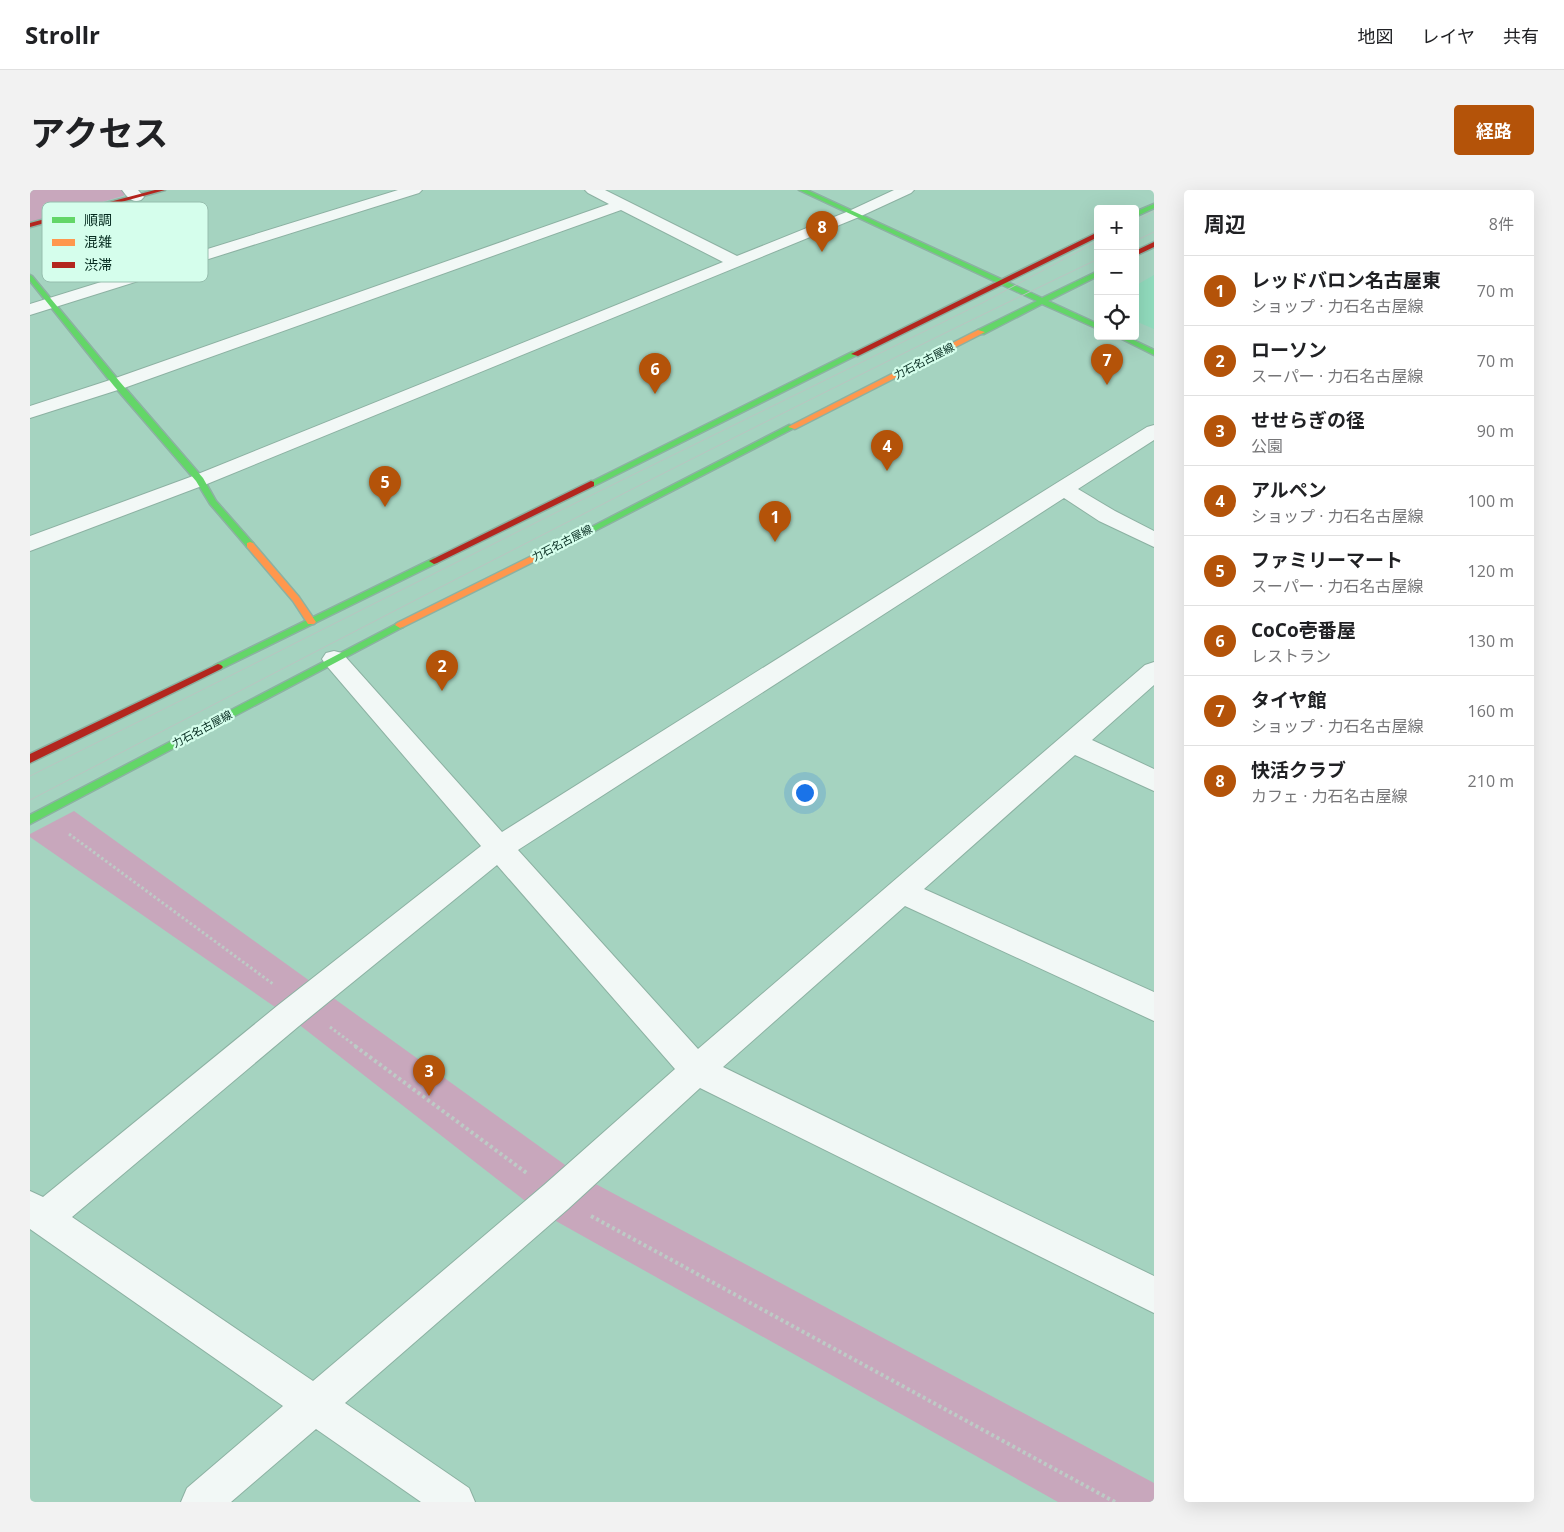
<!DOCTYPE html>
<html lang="ja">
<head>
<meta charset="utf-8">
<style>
  body { margin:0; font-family:"Open Sans","Noto Sans JP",sans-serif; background:#f2f2f2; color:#202124 }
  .controls { position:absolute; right:15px; top:15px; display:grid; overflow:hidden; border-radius:5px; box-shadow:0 5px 20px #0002 }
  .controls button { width:45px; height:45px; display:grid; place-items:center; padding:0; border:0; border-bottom:1px solid #e0e0e0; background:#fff; color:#202124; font:25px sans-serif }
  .you { position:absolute; left:774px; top:602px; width:18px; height:18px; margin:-12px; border:4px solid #fff; border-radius:50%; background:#1a73e8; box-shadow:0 0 0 8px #1a73e833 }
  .badge { display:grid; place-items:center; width:32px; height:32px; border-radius:50%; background:#b45309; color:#fff; font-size:16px; font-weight:700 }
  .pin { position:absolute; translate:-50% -41px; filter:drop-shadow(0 1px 2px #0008) }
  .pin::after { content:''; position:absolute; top:26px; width:18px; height:15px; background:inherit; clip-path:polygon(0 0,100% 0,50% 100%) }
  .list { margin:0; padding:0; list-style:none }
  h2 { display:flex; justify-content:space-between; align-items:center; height:65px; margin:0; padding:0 20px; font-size:21px }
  h2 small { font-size:16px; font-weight:400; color:#757577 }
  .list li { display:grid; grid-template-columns:32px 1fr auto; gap:15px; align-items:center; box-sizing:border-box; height:70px; padding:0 20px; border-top:1px solid #e0e0e0 }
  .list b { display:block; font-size:19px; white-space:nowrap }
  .list p { margin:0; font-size:16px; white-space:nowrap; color:#757577 }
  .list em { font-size:16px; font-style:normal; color:#757577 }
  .icon { flex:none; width:28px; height:28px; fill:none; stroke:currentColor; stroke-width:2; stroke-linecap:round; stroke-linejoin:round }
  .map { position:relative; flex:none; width:1124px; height:1312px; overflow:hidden; border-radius:5px }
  header { display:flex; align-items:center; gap:30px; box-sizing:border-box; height:70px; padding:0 25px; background:#fff; border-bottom:1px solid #e0e0e0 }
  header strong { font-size:24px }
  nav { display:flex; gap:28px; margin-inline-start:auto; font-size:18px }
  .intro { display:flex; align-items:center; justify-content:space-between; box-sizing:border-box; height:120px; padding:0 30px }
  h1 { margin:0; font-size:35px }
  .button { padding:12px 22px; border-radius:5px; background:#b45309; color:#fff; font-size:18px; font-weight:700 }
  main { display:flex; gap:30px; padding:0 30px }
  aside { flex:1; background:#fff; border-radius:5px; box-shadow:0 5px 20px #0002 }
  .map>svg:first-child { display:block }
  .built { fill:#91dbbd }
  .green { fill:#c8a7bc }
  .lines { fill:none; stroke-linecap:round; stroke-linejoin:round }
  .street-casing { stroke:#8cb1a2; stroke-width:2 }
  .fast-casing { stroke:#8cb1a2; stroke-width:3 }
  .slow-casing { stroke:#8cb1a2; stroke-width:3 }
  .jam-casing { stroke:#8cb1a2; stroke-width:3 }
  .path-far1 { stroke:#bdcbc6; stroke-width:3; stroke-dasharray:2.5 2.5; stroke-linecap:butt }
  .path { stroke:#bdcbc6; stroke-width:4; stroke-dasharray:3 3; stroke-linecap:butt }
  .street { fill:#f2f8f6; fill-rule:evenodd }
  .fast { fill:#63d668; fill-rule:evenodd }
  .slow { fill:#ff974d; fill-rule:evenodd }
  .jam { fill:#b3261e; fill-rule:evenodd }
  .tram { stroke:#b8c5c0; stroke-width:1 }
  .labels { text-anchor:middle; stroke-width:4.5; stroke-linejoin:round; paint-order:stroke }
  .far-street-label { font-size:11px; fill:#042a1e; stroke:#d5feec }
  .key { fill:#d5feec; stroke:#96beae; stroke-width:1 }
  .key-label { font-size:14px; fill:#042a1e }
</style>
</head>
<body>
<header>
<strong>Strollr</strong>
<nav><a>地図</a><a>レイヤ</a><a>共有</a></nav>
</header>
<div class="intro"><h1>アクセス</h1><a class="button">経路</a></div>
<main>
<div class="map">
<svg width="1124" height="1312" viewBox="0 0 1124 1312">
  <rect width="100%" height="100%" fill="#a5d3c0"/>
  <path class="built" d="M1124 85V139L1105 131V96Z"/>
  <path class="green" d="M0 0H92L96 4 93 6 0 33Z
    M44 621 549 985 1124 1293V1312H1028L508 1021 258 826 0 647V644Z"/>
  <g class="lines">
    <defs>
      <path id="street" d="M92 0H108L114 7 111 10C102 13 98 8 92 0Z
        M368 0H392L389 3 0 125V114Z
        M555 0H575L707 66 819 21 864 0H884L881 3 829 27 177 294 0 361V346L163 286 693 72 591 20 94 198 0 228V216L80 190 579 14 558 3Z
        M1124 235V250L1048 299 1085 321 1124 341V357L1069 331 1034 308 488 660 668 859 1115 475 1124 472V495L1062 550 1124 579V601L1045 565 894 699 1124 802V831L875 716 693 877 1124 1086V1123L670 898 538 1019 315 1213 439 1298 445 1312H391L286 1239 201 1312H151L157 1298 253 1216 0 1039V1001L13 1007 247 816 451 656 296 475 292 469 296 463 304 461 312 463 472 642 1025 294 1117 237ZM467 675 645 879 514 995 283 1191 42 1027 269 836Z"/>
      <path id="fast" d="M769 0H777L1012 108 1068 81V86L1018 111 1068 134V139L1012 114 954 144H948V140L1007 111Z
        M1124 14V18L1105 27V22Z
        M0 85 2 86 90 192 173 288 186 311 223 353V357H217L180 314 166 291 84 196 0 91Z
        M1086 146H1095L1124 160V165Z
        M822 162 829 164 564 296H558L557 294Z
        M759 235 766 237 553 347 550 348 546 345Z
        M404 368 407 369V373L191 479H185L183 477 185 475Z
        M370 432 375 435 373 437 0 634V625Z"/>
      <path id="slow" d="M948 140 955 142 765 239 758 237Z
        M550 342 553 343V347L373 437 370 438 365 435 367 433Z
        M220 352 223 353 269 407 286 432 284 434H278L263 411 217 357V353Z"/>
      <path id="jam" d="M125 0H135L0 37V33Z
        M1068 42V47L828 166 821 164Z
        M1124 52V57L1105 66V61Z
        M561 291 564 292V296L407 373 404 374 399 371Z
        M188 474 191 475 193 477 191 479 0 573V564Z"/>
    </defs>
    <use href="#street" class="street-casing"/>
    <use href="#fast" class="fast-casing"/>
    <use href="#slow" class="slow-casing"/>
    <use href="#jam" class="jam-casing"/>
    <path class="path-far1" d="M39 644 243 794
      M300 837 327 857"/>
    <path class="path" d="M325 856 498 984
      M561 1026 1085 1312"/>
    <use href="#street" class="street"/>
    <use href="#fast" class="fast"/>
    <use href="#slow" class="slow"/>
    <use href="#jam" class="jam"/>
    <path class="tram" d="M1105 31 1124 21
      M1105 51 1124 42
      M0 586 519 326 954 112 1068 51
      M0 610C354 426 708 241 1068 69"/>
  </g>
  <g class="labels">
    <g class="far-street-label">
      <text transform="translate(894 171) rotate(-27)" y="4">力石名古屋線</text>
      <text transform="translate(532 353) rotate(-27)" y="4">力石名古屋線</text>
      <text transform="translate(172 539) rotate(-28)" y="4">力石名古屋線</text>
    </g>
  </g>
  <rect x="12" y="12" width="166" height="80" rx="8" class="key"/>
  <rect x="22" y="27" width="23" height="6" fill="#63d668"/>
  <rect x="22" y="49" width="23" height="7" fill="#ff974d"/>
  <rect x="22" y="72" width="23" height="6" fill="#b3261e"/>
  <g class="key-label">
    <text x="54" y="35">順調</text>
    <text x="54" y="57">混雑</text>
    <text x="54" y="80">渋滞</text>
  </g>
</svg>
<div class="controls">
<button>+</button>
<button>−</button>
<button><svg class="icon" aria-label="locate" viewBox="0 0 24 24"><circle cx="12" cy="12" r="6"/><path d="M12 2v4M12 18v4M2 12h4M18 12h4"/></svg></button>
</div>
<div class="you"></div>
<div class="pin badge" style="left:745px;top:352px">1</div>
<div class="pin badge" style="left:412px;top:501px">2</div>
<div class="pin badge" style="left:399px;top:906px">3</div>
<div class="pin badge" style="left:857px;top:281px">4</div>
<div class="pin badge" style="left:355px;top:317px">5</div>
<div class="pin badge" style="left:625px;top:204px">6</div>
<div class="pin badge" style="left:1077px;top:195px">7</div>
<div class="pin badge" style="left:792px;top:62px">8</div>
</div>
<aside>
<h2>周辺<small>8件</small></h2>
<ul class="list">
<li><span class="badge">1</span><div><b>レッドバロン名古屋東</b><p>ショップ · 力石名古屋線</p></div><em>70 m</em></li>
<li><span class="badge">2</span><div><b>ローソン</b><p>スーパー · 力石名古屋線</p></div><em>70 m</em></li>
<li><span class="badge">3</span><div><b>せせらぎの径</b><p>公園</p></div><em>90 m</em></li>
<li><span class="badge">4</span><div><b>アルペン</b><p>ショップ · 力石名古屋線</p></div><em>100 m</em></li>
<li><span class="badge">5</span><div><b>ファミリーマート</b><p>スーパー · 力石名古屋線</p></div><em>120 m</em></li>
<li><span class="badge">6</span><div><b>CoCo壱番屋</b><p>レストラン</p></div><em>130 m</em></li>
<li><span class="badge">7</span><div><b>タイヤ館</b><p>ショップ · 力石名古屋線</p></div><em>160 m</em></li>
<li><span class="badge">8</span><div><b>快活クラブ</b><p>カフェ · 力石名古屋線</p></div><em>210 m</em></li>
</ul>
</aside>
</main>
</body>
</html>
